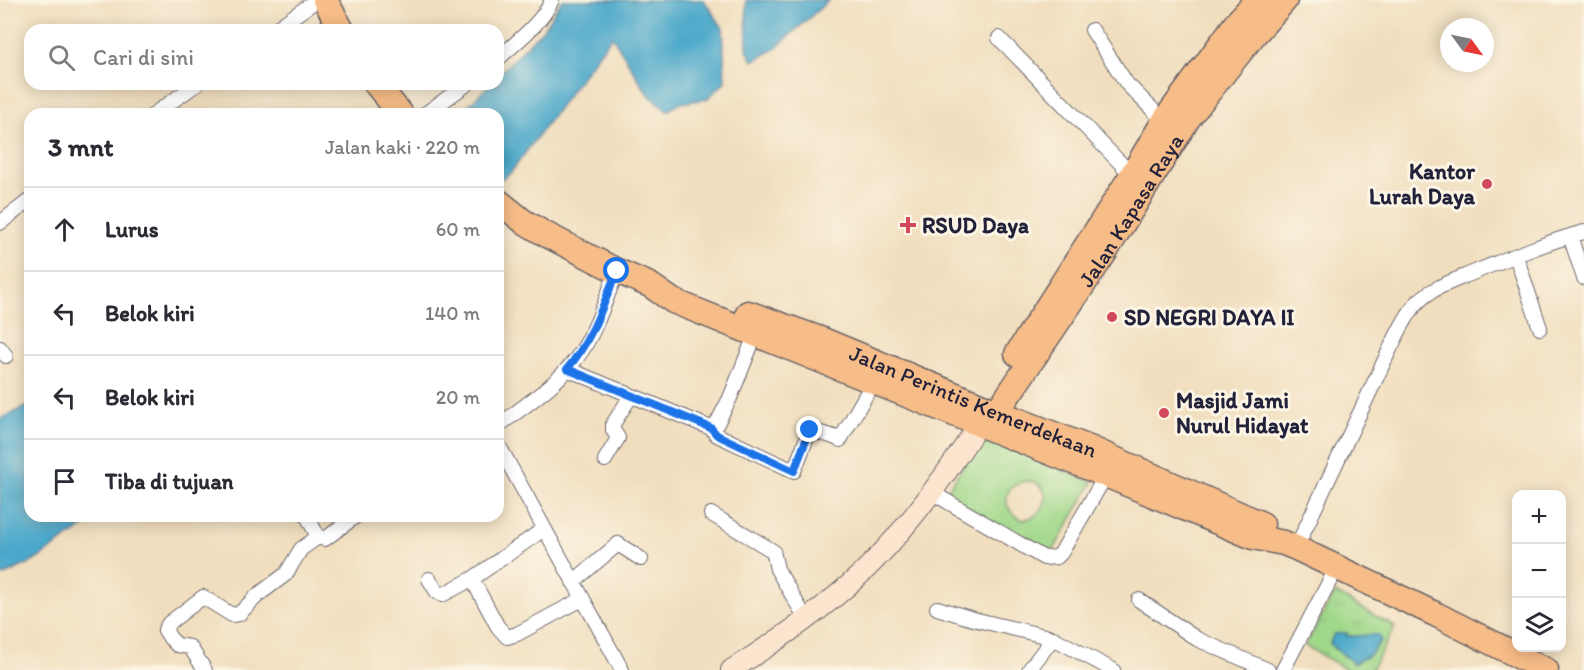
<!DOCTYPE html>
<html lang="id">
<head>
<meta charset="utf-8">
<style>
  body { margin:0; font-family:Itim,sans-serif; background:#f2f2f3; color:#2b2b33 }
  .controls { position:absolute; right:18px; bottom:18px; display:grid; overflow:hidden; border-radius:12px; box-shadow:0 3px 15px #0003 }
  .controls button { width:54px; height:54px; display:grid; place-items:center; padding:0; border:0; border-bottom:2px solid #e1e1e2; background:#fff; color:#2b2b33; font:30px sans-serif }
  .compass { position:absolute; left:1440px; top:18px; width:54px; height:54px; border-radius:50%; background:#fff; box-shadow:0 3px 15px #0003; rotate:123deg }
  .stop { position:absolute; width:18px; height:18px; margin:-14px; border:4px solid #1a73e8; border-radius:50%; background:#fff }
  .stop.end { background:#1a73e8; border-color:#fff; box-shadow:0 2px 6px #0008 }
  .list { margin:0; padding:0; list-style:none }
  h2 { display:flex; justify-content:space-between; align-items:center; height:78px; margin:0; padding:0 24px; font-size:26px }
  h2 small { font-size:20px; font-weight:400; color:#7c7c81 }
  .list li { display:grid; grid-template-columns:39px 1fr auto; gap:18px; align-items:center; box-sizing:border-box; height:84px; padding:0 24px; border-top:2px solid #e1e1e2 }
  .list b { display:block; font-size:22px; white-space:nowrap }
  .list em { font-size:20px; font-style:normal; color:#7c7c81 }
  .icon { flex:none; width:33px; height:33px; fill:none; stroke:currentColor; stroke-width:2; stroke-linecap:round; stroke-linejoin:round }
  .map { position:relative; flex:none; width:1584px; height:670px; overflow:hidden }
  .search { position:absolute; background:#fff; box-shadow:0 3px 15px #0003; left:24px; top:24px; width:480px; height:66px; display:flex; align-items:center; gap:15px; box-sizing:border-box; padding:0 21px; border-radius:18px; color:#7c7c81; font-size:22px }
  .panel { position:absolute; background:#fff; box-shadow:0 3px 15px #0003; left:24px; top:108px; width:480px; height:414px; border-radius:18px }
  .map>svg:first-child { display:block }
  .grass { fill:url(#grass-tufts); stroke:#617d62; stroke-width:1.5; fill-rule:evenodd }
  .green { fill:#a0d88a; stroke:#617d62; stroke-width:1.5; fill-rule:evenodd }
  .water { fill:#4ca8ca; stroke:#376582; stroke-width:1.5 }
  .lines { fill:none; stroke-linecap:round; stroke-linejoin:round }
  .minor-casing { stroke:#6a6469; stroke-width:16 }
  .secondary-casing { stroke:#6a6469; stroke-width:22 }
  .trunk-casing { stroke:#6a6469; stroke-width:27 }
  .minor { stroke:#fff; stroke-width:14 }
  .secondary { stroke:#fce5cf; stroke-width:20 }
  .trunk { stroke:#f7bd88; stroke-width:24 }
  .route { stroke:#1a73e8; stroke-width:8 }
  .poi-dot { fill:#d1495b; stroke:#fcf5e5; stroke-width:2 }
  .labels { text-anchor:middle; stroke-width:6; stroke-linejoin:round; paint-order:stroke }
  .poi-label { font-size:22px; font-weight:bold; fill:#22223b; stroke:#fcf5e5; text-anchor:start }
  .street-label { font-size:22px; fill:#22223b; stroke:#fcf5e5 }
</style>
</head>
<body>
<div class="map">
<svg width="1584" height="670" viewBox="0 0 1584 670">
  <defs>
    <pattern id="grass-tufts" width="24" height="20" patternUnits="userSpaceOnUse" patternTransform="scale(1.5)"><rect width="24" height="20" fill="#a0d88a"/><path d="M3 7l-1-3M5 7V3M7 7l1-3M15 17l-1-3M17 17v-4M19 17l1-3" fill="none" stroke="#8ab978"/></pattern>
  </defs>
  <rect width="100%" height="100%" fill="#fcf5e5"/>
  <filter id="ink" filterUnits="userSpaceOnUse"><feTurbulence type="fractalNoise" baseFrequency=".0167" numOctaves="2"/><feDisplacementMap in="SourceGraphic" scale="12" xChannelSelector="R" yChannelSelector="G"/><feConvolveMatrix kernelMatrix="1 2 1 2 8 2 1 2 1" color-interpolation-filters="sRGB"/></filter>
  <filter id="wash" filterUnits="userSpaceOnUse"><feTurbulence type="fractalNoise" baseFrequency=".008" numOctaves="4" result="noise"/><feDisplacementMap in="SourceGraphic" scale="24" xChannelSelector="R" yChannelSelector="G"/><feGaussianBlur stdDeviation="1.35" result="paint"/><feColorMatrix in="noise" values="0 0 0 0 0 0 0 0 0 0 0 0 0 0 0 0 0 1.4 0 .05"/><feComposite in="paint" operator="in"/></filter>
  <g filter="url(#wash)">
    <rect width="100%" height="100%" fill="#f1debe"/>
    <path class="grass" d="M1335 593 1395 627 1371 670H1348L1305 646ZM1347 633V636C1357 637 1367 634 1378 635L1381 640C1365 666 1357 662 1333 648Z"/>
    <path class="green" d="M982 436 1093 482 1050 556 945 494ZM1025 481C1055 481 1050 517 1022 520 1001 508 1001 488 1025 481Z"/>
    <path class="water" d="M562 0H704L723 28 725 82 707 99 681 103 667 111 647 93 612 36 511 172 498 181V114H460L490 84H498V75L543 29Z
      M746 0H829L775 49 753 61 747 50Z
      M30 405V516H99L34 561 0 577V419Z
      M1342 633H1347V636C1357 637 1368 634 1378 635L1381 640 1371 654 1353 664C1347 654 1335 652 1330 643L1334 634Z"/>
  </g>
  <g filter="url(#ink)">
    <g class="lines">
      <defs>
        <path id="minor" d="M274 30 317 0
          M1092 30 1127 84 1164 121
          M999 38 1132 175
          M498 59C516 42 542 23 552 0
          M154 114 197 84
          M425 114 467 84
          M0 223 30 200
          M1570 236 1584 278
          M1516 256 1540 328
          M0 348 6 356
          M567 369 711 428 715 427 730 398 756 333
          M498 426C527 404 561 382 581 352 597 328 606 298 617 271
          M711 428 717 435 794 471 810 430C821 434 830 434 840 440L874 381
          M498 444 622 670
          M605 460 618 438 613 430V424L631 396
          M931 492 1044 558 1057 557 1061 553 1106 475
          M711 514 773 551 777 569 806 619
          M307 516 318 537
          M1296 548 1390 349C1398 333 1406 315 1418 302 1433 287 1456 280 1475 272 1511 257 1547 242 1584 232
          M429 579 437 592 442 595 472 579 544 529
          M472 579 498 627 507 637 517 634 582 599
          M573 582 618 544 641 559
          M1139 600 1197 639 1268 670
          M937 608 973 619 1053 638 1113 670
          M205 670 190 647 177 645 170 638 165 630 169 623 203 597 232 615 239 614 258 595 286 574 301 549 318 537 325 539 356 516
          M1029 670 1053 638
          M1283 670 1337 567"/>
        <path id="secondary" d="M731 670C781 639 832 604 873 562 913 521 948 472 979 424"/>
        <g id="trunk">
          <path d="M325 0 342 30"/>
          <path d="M376 84 401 114"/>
          <path d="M498 201 523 221 545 234 617 271 650 285 673 301 1106 475 1253 537 1284 543 1296 548 1437 615 1546 670"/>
          <path id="s1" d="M748 313 823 340 997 412 1092 449 1262 524"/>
          <path d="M1017 354 1132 175 1164 121 1237 22 1257 0"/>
          <path id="s2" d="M988 425 1102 257 1189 117 1253 36 1285 0"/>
        </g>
      </defs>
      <use href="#minor" class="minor-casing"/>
      <use href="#secondary" class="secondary-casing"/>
      <use href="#trunk" class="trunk-casing"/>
      <use href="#minor" class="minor"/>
      <use href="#secondary" class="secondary"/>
      <use href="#trunk" class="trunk"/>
    </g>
  </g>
  <g class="lines" filter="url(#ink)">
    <path class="route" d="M617 271C603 305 592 340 567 369L711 428 717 435 794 471 810 430"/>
  </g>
  <g class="poi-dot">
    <circle cx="1487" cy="184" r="6"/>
    <path d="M905 216h6v6h6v6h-6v6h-6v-6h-6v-6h6z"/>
    <circle cx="1112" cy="317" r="6"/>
    <circle cx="1164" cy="413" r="6"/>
  </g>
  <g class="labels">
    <g class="poi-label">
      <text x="1475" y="179" text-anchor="end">Kantor<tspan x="1475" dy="25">Lurah Daya</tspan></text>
      <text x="922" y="233">RSUD Daya</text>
      <text x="1124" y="325">SD NEGRI DAYA II</text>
      <text x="1176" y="408">Masjid Jami<tspan x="1176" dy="25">Nurul Hidayat</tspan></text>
    </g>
    <g class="street-label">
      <text dy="8" stroke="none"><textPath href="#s2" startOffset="258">Jalan Kapasa Raya</textPath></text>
      <text dy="8" stroke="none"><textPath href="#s1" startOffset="242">Jalan Perintis Kemerdekaan</textPath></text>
    </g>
  </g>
</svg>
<div class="controls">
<button>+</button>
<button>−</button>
<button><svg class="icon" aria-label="layers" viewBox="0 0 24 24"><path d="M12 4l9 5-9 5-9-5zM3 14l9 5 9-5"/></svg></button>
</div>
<svg class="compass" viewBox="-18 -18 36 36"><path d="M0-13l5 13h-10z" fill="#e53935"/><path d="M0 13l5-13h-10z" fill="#7c7c81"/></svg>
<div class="stop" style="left:617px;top:271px"></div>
<div class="stop end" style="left:810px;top:430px"></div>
<div class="search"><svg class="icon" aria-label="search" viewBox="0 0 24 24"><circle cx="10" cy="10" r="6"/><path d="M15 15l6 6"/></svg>Cari di sini</div>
<section class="panel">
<h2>3 mnt<small>Jalan kaki · 220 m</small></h2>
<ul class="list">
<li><svg class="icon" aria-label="ahead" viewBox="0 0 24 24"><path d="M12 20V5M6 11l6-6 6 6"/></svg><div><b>Lurus</b></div><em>60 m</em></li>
<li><svg class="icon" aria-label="left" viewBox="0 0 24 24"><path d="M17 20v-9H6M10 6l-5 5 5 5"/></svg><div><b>Belok kiri</b></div><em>140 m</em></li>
<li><svg class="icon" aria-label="left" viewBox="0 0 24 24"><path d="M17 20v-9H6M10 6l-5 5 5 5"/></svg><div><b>Belok kiri</b></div><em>20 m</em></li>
<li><svg class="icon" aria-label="arrive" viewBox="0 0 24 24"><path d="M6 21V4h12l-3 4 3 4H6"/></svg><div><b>Tiba di tujuan</b></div></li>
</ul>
</section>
</div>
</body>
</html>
